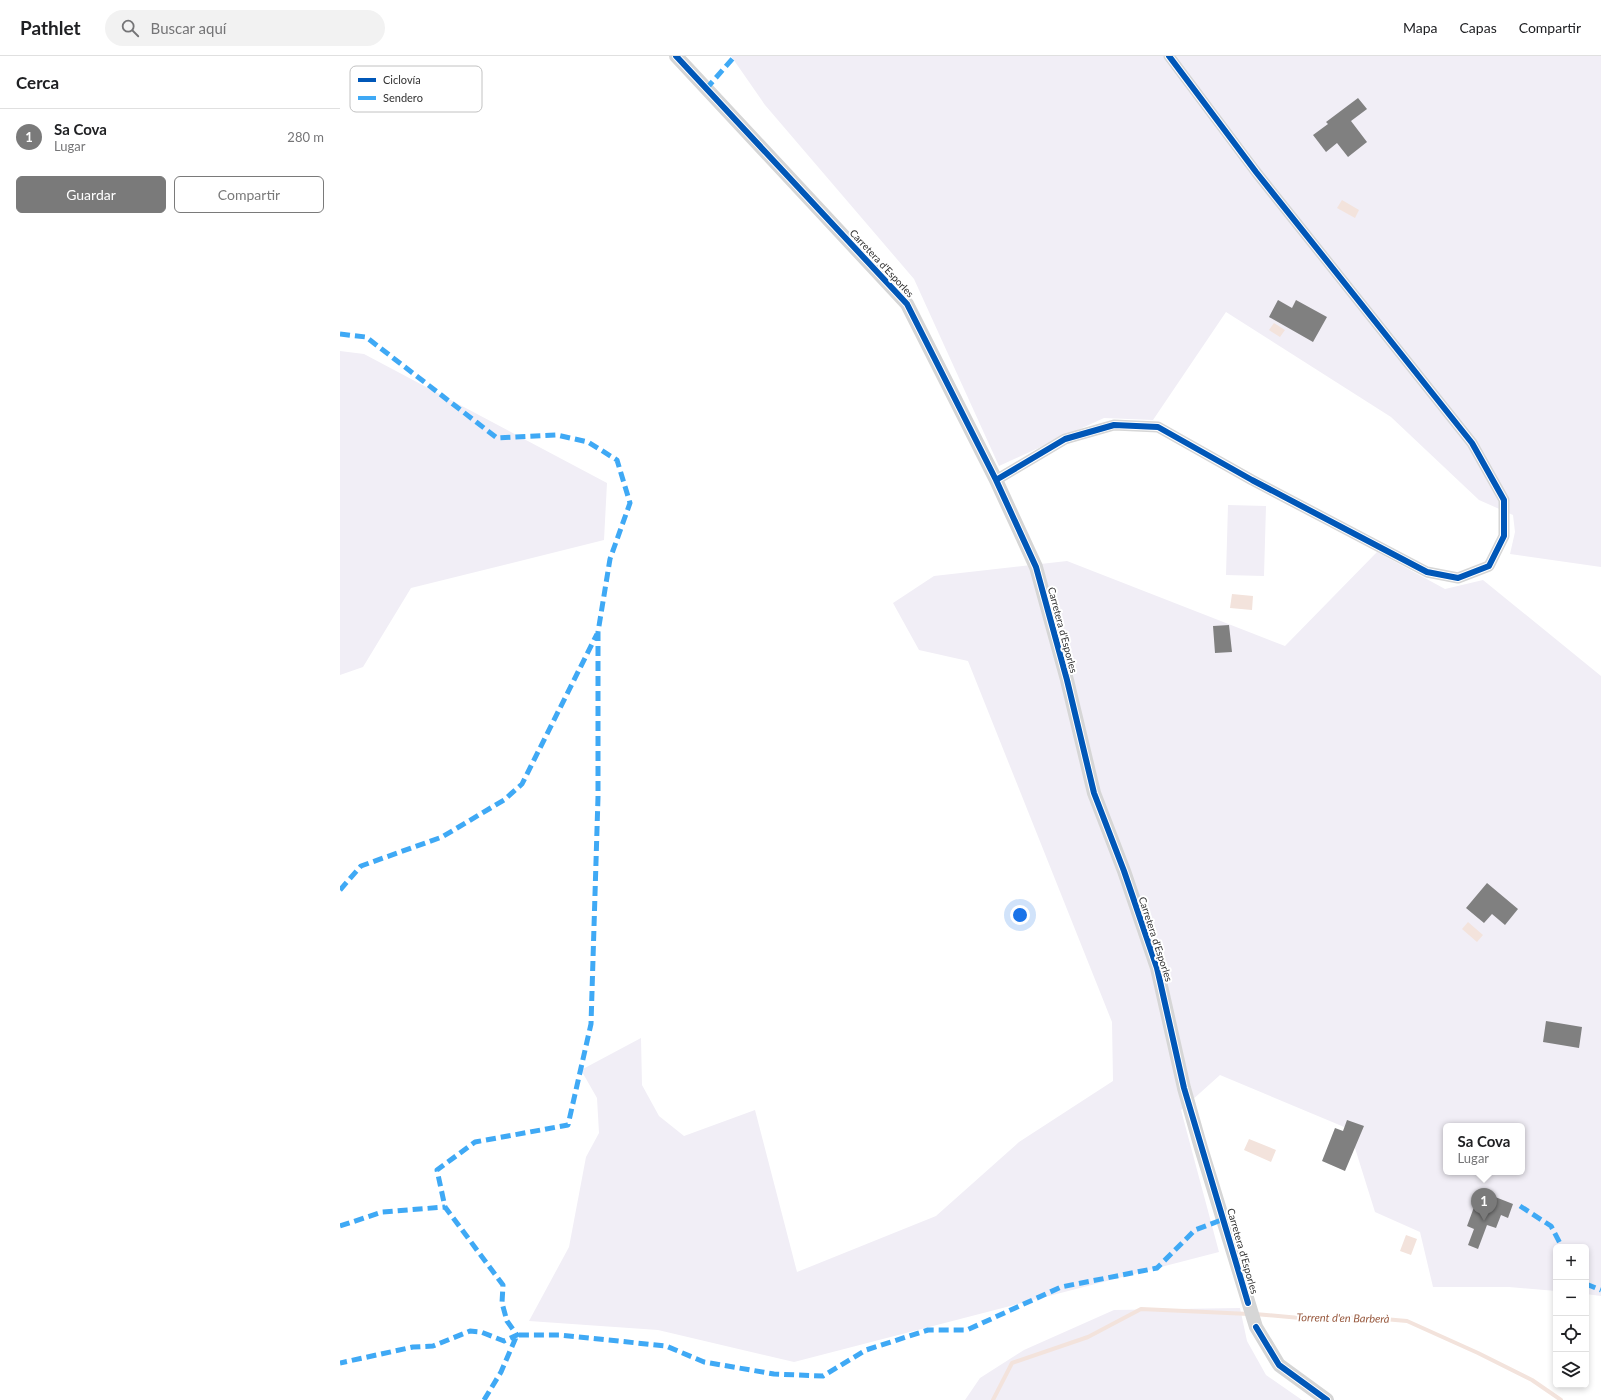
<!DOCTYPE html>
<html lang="es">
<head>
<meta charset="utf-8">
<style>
  body { margin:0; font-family:Lato,sans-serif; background:#f2f2f2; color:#202124 }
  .controls { position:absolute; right:12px; bottom:12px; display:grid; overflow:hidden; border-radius:6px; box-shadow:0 2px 6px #0003 }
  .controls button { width:36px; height:36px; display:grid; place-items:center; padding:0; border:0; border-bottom:1px solid #e0e0e0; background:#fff; color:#202124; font:20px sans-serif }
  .you { position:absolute; left:680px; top:859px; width:14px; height:14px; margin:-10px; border:3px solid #fff; border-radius:50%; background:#1a73e8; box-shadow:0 0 0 6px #1a73e833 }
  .badge { display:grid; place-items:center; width:26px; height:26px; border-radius:50%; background:#7a7a7a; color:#fff; font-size:13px; font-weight:700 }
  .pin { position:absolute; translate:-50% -33px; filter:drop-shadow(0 1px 2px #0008) }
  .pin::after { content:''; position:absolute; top:21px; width:14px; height:12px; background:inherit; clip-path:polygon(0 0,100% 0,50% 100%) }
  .popup { position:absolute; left:1103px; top:1067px; width:82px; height:52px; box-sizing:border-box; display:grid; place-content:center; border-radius:6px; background:#fff; filter:drop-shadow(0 1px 3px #0005); font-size:13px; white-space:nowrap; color:#757577 }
  .popup b { font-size:15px; color:#202124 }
  .popup::after { content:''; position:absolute; left:50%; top:100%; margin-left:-8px; border:8px solid transparent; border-top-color:#fff }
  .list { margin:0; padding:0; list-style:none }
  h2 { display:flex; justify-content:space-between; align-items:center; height:52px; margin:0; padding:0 16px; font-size:17px }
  h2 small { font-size:13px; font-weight:400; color:#757577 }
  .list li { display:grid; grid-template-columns:26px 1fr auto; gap:12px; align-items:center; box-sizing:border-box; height:56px; padding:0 16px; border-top:1px solid #e0e0e0 }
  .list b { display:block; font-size:15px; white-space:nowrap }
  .list p { margin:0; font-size:13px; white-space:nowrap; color:#757577 }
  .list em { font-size:13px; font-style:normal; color:#757577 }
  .actions { display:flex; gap:8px; padding:12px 16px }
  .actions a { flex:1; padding:9px 0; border:1px solid #7a7a7a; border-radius:6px; text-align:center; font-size:14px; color:#7a7a7a }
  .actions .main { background:#7a7a7a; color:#fff }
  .icon { flex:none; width:22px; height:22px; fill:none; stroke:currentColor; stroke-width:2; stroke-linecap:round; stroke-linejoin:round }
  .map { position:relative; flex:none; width:1261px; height:1344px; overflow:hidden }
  header { display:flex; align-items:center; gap:24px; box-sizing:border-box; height:56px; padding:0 20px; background:#fff; border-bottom:1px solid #e0e0e0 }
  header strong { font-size:19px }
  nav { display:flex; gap:22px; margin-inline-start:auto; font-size:14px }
  .search { width:280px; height:36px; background:#f2f2f2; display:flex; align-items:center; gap:10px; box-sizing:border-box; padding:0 14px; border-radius:22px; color:#757577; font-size:15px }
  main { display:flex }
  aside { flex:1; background:#fff }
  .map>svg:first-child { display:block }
  .green { fill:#f1eef6; fill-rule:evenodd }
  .water { fill:#f3e3dc }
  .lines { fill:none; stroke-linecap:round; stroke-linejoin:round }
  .stream { stroke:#f3e3dc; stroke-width:4 }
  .building { fill:#808080 }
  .minor { stroke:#d6d6d6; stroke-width:11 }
  .tertiary { stroke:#d6d6d6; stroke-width:14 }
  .quiet { stroke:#3fa9f5; stroke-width:5; stroke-dasharray:10 5; stroke-linecap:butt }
  .cycleway-casing { stroke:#fff; stroke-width:8 }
  .cycleway { stroke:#0057b8; stroke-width:6 }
  .labels { text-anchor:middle; stroke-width:4; stroke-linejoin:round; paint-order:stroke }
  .street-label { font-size:10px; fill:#323232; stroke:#fff }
  .water-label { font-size:11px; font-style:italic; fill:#97583d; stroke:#fff }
  .key { fill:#fff; stroke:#c2c2c2; stroke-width:1 }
  .key-label { font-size:11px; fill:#323232 }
</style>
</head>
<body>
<header>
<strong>Pathlet</strong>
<div class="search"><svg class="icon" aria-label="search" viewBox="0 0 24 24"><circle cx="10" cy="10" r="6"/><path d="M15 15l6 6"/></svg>Buscar aquí</div>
<nav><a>Mapa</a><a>Capas</a><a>Compartir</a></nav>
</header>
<main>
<aside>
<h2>Cerca<small></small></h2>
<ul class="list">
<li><span class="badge">1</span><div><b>Sa Cova</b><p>Lugar</p></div><em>280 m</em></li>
</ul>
<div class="actions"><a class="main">Guardar</a><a>Compartir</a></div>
</aside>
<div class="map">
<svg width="1261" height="1344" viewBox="0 0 1261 1344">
  <rect width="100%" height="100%" fill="#fff"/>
  <path class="green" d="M391 0H1261V511L1170 498 1175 476 1173 459 1139 444 1051 361 886 256 813 364 764 362 659 410 574 223 425 49Z
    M0 295 24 298 267 427 264 484 71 532 23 611 0 619Z
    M888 449 926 450 924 520 886 519Z
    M1037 496 1105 533 1143 524 1261 620V1240L1246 1238V1191H1216V1235L1169 1231H1093L1080 1176 1035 1156 1009 1073 880 1019 841 1054 879 1196 454 1306 318 1274 189 1265 229 1191 246 1101 259 1077 257 1042 241 1014 301 982 302 1029 319 1060 344 1080 415 1054 457 1216 596 1160 679 1086 773 1025 772 966 628 605 579 594 553 547 594 520 727 505 945 590ZM1106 1070H1182V1116H1106Z
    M900 1252 907 1285 926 1319 962 1344H625L640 1322 684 1294 774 1254Z"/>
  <path class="water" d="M1002 144 1019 154 1015 162 997 152Z
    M934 267 945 274 940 281 929 274Z
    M892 538 913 540 912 554 890 552Z
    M1128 866 1143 879 1137 886 1122 873Z
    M909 1083 936 1094 931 1106 904 1094Z
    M1066 1179 1077 1183 1071 1199 1060 1195Z"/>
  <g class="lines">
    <path class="stream" d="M915 1258 982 1264 1021 1261 1067 1265 1138 1297 1192 1324 1221 1344
      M653 1344 672 1307 748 1281 801 1253 909 1258"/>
  </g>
  <path class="building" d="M1018 42 1027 53 1011 65 1027 86 1008 101 997 87 986 96 973 79 988 68 986 66Z
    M938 244 952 252 956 244 987 261 973 286 929 261Z
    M889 569 892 596 875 597 873 570Z
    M1147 827 1178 853 1165 869 1152 858 1144 867 1126 852Z
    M1206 965 1242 971 1239 992 1203 986Z
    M1007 1064 1024 1070 1005 1115 982 1105 995 1072 1003 1075Z
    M1140 1135 1173 1148 1168 1162 1161 1159 1156 1172 1147 1169 1138 1193 1128 1189 1134 1173 1127 1170Z"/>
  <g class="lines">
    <path class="minor" d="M656 424 725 383 774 369 818 371 912 424 1087 516 1118 522 1149 510 1164 480V444L1132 387 916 116 829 0"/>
    <path class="tertiary" d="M336 0 567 248 656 424 696 511 727 624 754 737 784 815 817 912 844 1032 861 1092 916 1271 939 1309 987 1344"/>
    <path class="quiet" d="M366 33 395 0
      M0 278 26 281 157 382 217 379 248 386 277 404 290 447 270 503 258 576V741L251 968 228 1069 135 1086 97 1114 105 1151 163 1229 162 1247 167 1265 177 1279 164 1285 141 1276 130 1275 93 1290 73 1291 0 1307
      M0 834 21 810 102 781 164 744 182 728 257 578
      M1180 1150 1211 1170 1222 1191
      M0 1170 42 1156 105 1151
      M1246 1228 1261 1234
      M144 1344 161 1316 177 1279H220L326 1290 364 1306 434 1318 483 1320 526 1294 588 1274H627L721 1231 817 1212 855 1174 884 1163"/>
    <defs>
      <path id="cycleway" d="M336 0 567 248 656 424 696 511 727 624 754 737 784 815 817 912 844 1032 908 1247
        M656 424 725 383 774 369 818 371 912 424 1087 516 1118 522 1149 510 1164 480V444L1132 387 916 116 829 0
        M916 1271 939 1309 987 1344"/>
    </defs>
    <use href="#cycleway" class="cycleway-casing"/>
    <use href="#cycleway" class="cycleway"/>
  </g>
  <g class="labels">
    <g class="street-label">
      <text transform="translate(542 207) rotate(47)" y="4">Carretera d'Esporles</text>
      <text transform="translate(723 574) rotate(75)" y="4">Carretera d'Esporles</text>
      <text transform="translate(816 883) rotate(72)" y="4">Carretera d'Esporles</text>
      <text transform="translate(903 1195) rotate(74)" y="4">Carretera d'Esporles</text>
    </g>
    <g class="water-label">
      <text transform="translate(1003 1262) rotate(1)" y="4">Torrent d'en Barberà</text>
    </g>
  </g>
  <rect x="10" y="10" width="132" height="46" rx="6" class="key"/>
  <rect x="18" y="22" width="18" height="4" fill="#0057b8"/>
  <rect x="18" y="40" width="18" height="4" fill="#3fa9f5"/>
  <g class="key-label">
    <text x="43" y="28">Ciclovía</text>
    <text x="43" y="46">Sendero</text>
  </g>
</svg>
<div class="controls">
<button>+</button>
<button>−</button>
<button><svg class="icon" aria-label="locate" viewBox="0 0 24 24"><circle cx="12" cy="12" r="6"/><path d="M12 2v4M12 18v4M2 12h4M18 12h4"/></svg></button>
<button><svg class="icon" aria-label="layers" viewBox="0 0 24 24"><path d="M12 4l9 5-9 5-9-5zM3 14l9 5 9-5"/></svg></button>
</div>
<div class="you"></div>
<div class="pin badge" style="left:1144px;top:1165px">1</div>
<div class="popup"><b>Sa Cova</b>Lugar</div>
</div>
</main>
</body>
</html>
